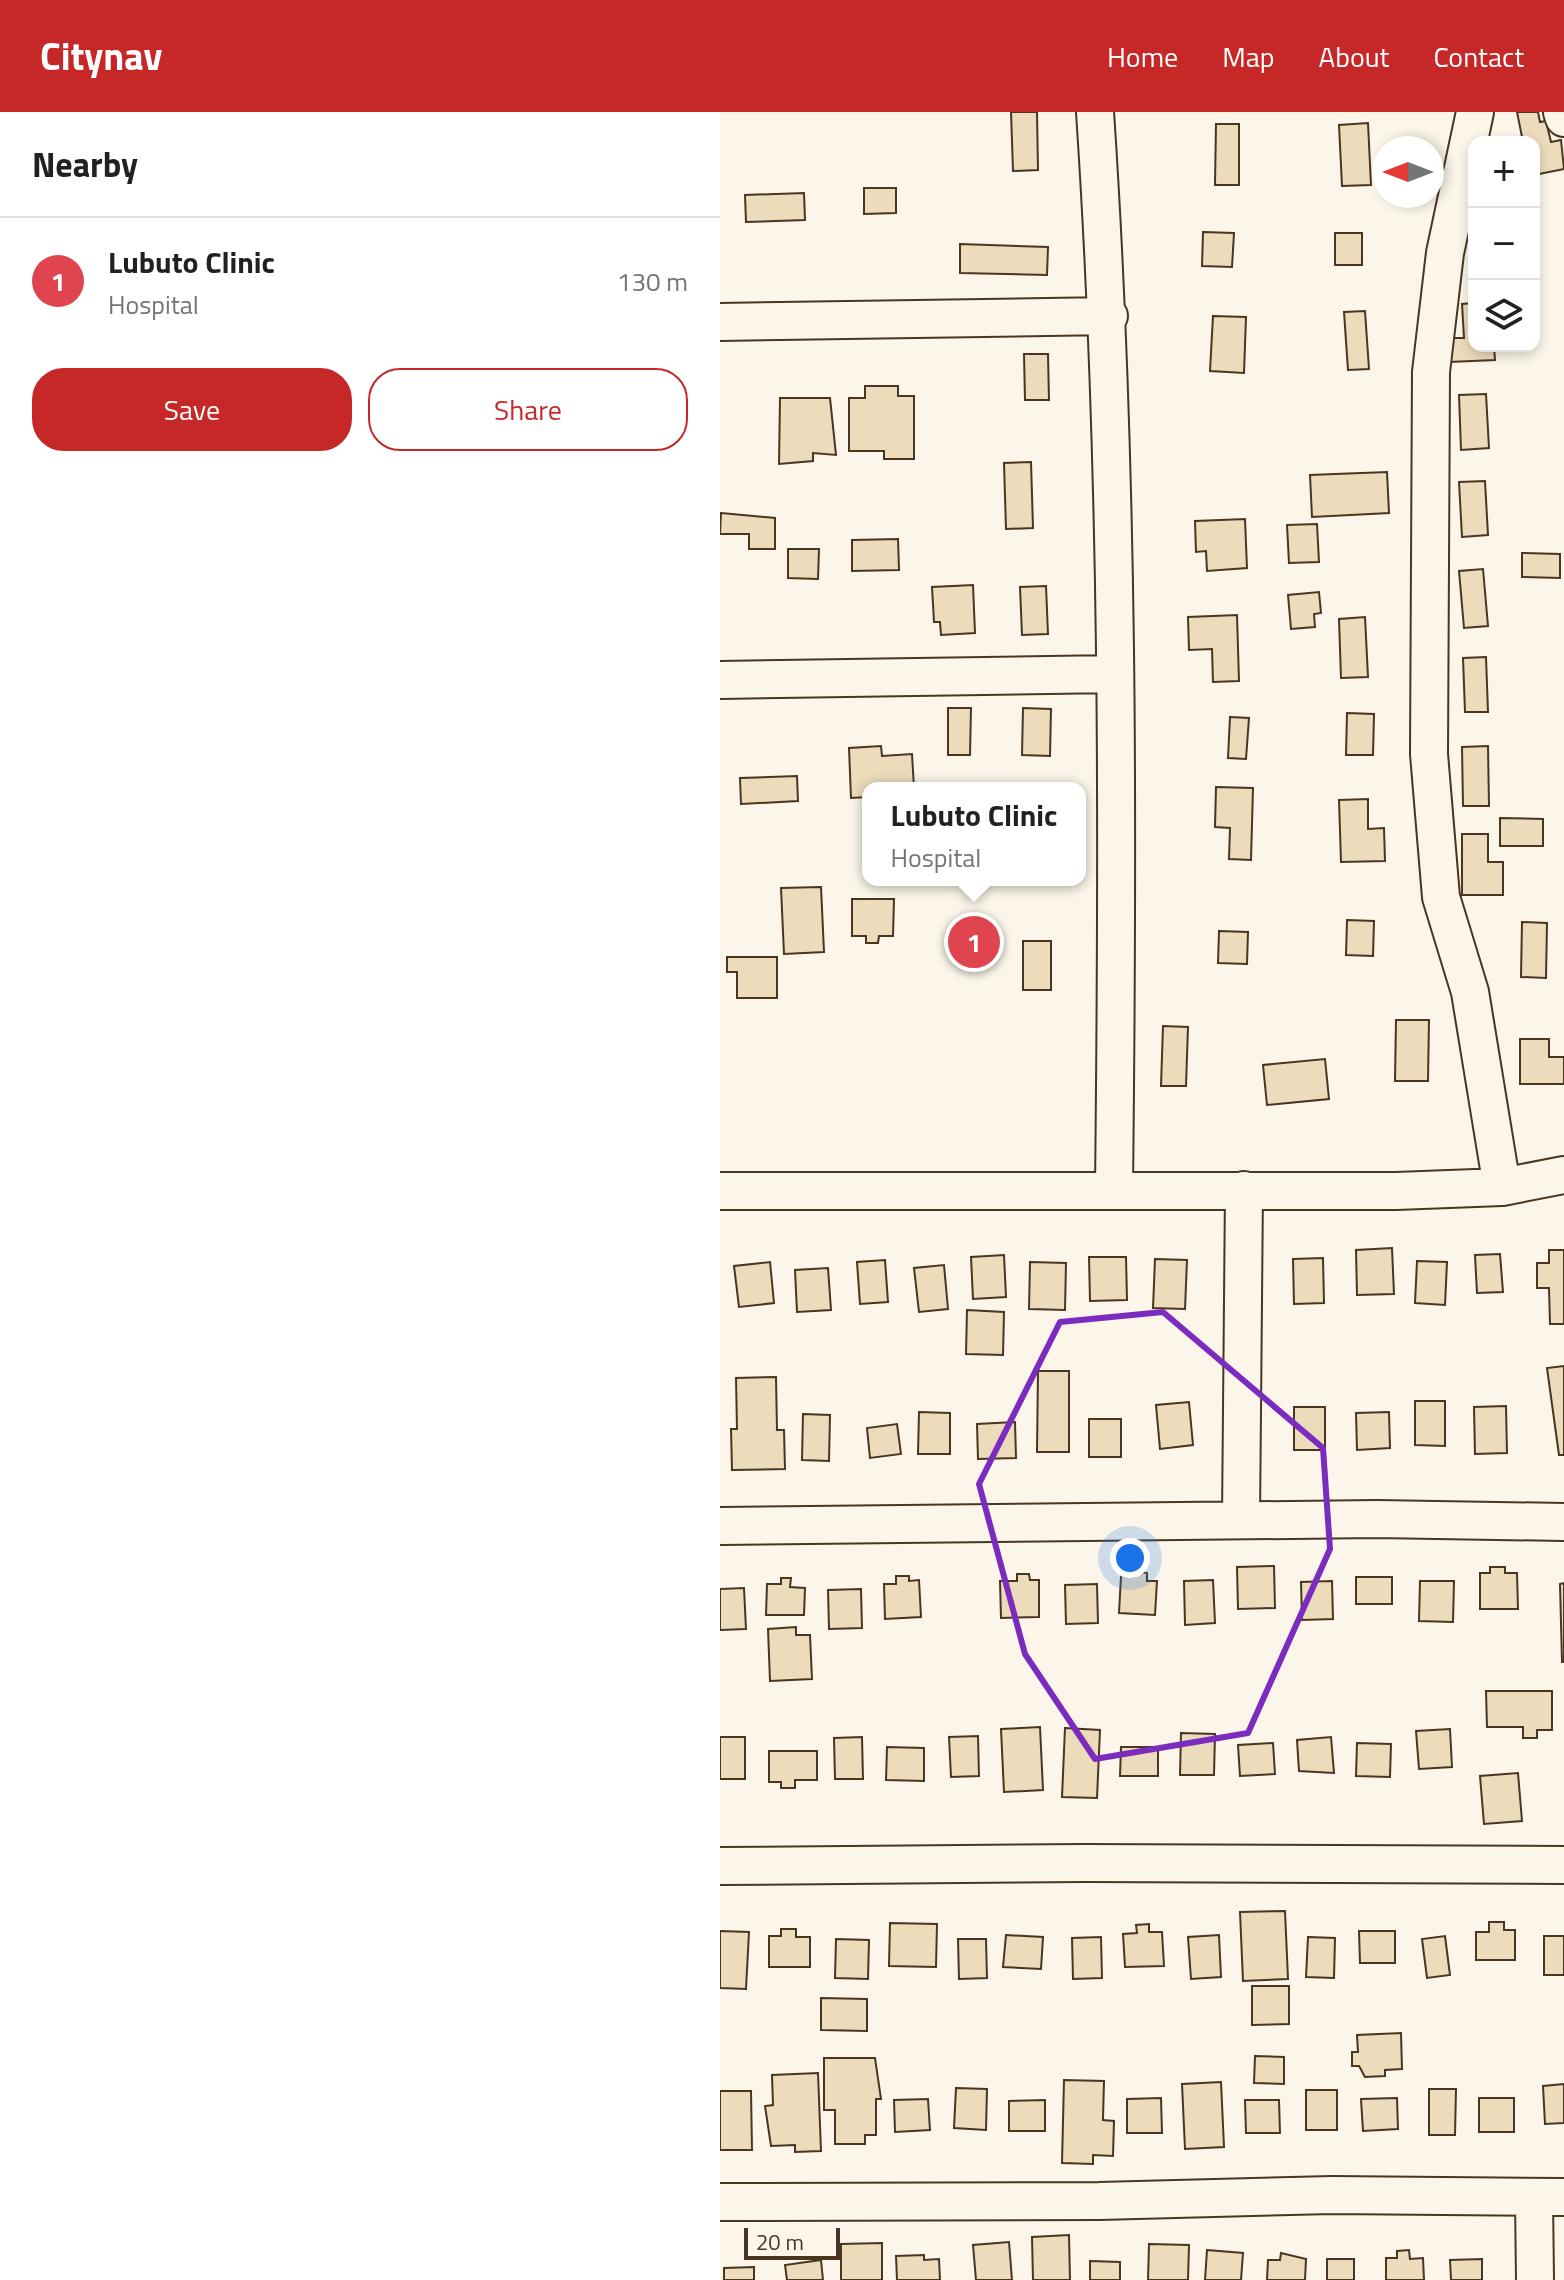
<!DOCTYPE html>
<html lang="en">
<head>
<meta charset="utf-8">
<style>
  body { margin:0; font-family:"Titillium Web",sans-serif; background:#f6f6f6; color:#202124 }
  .controls { position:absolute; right:24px; top:24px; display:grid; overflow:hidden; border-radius:16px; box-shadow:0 4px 12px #0003 }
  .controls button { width:72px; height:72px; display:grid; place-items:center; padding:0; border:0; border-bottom:2px solid #e0e0e0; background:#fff; color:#202124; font:40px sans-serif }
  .compass { position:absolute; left:652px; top:24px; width:72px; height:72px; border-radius:50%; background:#fff; box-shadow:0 4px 12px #0003; rotate:270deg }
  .scale { position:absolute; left:24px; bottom:20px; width:96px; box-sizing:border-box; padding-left:8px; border:4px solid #4a3520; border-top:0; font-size:22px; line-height:28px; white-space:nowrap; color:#4a3520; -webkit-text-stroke:6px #fbf6e9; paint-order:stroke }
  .you { position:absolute; left:410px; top:1446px; width:28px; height:28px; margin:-20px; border:6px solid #fff; border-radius:50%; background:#1a73e8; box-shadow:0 0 0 12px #1a73e833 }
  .badge { display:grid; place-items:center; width:52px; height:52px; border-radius:50%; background:#c62828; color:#fff; font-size:26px; font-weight:700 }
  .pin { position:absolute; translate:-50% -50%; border:4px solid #fff; box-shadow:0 2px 8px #0006 }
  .popup { position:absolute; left:142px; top:670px; width:224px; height:104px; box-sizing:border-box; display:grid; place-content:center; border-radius:16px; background:#fff; filter:drop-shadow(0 2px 6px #0005); font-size:26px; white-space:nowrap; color:#757577 }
  .popup b { font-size:30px; color:#202124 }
  .popup::after { content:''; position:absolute; left:50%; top:100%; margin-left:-16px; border:16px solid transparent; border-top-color:#fff }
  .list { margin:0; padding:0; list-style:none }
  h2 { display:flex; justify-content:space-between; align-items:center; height:104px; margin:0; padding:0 32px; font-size:34px }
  h2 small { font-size:26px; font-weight:400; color:#757577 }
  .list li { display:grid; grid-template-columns:52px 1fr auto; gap:24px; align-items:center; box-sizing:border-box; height:128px; padding:0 32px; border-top:2px solid #e0e0e0 }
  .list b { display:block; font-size:30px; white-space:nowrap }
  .list p { margin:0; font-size:26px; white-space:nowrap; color:#757577 }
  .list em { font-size:26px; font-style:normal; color:#757577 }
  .actions { display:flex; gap:16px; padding:24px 32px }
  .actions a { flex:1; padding:18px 0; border:2px solid #c62828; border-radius:32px; text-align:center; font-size:28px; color:#c62828 }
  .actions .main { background:#c62828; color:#fff }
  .icon { flex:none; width:44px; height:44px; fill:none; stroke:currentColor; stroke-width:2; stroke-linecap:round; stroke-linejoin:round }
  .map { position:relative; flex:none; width:844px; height:2168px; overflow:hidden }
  header { display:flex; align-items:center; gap:48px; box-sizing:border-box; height:112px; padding:0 40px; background:#c62828; color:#fff }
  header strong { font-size:38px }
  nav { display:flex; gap:44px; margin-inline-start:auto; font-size:28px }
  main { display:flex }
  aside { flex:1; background:#fff }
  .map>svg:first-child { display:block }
  .building { fill:#ecdcbc; stroke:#4a3520; stroke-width:2 }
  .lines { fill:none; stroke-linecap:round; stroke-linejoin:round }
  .minor-casing { stroke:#4a3520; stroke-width:40 }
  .minor { stroke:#fbf6e9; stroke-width:36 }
  .marked { fill:none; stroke:#7b2cbf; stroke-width:6; stroke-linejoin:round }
</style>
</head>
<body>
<header>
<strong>Citynav</strong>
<nav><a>Home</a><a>Map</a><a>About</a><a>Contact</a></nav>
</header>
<main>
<aside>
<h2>Nearby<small></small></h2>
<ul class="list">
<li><span class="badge" style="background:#e0444e">1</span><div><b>Lubuto Clinic</b><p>Hospital</p></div><em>130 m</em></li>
</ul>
<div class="actions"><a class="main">Save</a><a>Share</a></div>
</aside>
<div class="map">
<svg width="844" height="2168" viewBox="0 0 844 2168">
  <rect width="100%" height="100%" fill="#fbf6e9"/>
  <path class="building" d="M291 0H317L318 58 293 59Z
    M797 0H818L820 10 826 9 831 30 841 28 844 57 814 63V30H803Z
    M648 11 651 73 622 74 619 13Z
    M496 12H519V73H495Z
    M144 76H176V101L144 102Z
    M84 81 85 108 26 110 25 83Z
    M483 120 514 121 512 155 482 154Z
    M615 121H642V153H615Z
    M240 132 328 135 327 163 240 161Z
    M754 191V234H774L775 248 729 250 728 226H744L742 192Z
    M645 199 649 257 628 258 624 200Z
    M493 204 526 205 524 261 490 259Z
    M304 242H328L329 288H305Z
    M145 274H178V284H194V347H164V339H129V286H145Z
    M766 282 769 336 741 338 739 283Z
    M60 286H110L116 343 93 341V349L59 352Z
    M311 350 313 416 286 417 284 351Z
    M667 360 669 401 592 405 590 363Z
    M765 369 768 423 742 425 739 370Z
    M1 401 55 406V437H29V422H0Z
    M525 407 527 456 487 459 486 439 476 440 475 409Z
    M597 412 599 450 569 451 567 413Z
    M178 427 179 458 132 459V428Z
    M68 437H99L98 467 68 466Z
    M802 441 840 442V466L802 465Z
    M763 457 768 514 744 516 739 459Z
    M253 473 255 521 221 523 220 510H214L212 475Z
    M326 474 328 522 302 523 300 475Z
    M599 480 601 501 594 502 595 515 571 517 568 483Z
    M517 503 519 569 493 570 492 537 469 538 468 505Z
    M645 505 648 565 621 566 619 507Z
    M766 545 768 600H745L743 546Z
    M228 596H251L250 643H228Z
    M303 596 331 597 330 644 302 643Z
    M627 601 654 602 653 643H626Z
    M510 605 529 606 526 647 508 646Z
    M161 634 162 644 192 642 194 676H148V685L131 686 129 636Z
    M768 634 769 694H743L742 635Z
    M77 664 78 689 21 692 20 666Z
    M496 675 533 676 531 748 509 747 510 716 495 715Z
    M648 687V717L664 716 665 749 621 750 619 688Z
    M780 706 823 707V734H780Z
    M742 722H768V750H783V783H742Z
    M101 775 104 840 64 842 61 776Z
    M132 787H174L173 824H159L158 831H146V824H132Z
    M627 808 654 809 653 844 626 843Z
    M802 810 827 811 826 866 801 865Z
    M499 819 528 820 527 852 498 851Z
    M303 829H331V878H303Z
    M7 845H57V886H17V860H7Z
    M676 908H709L708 969H675Z
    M443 914 468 915 466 974H441Z
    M800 927H829V945H844V972H800Z
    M605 947 609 987 547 993 543 953Z
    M672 1136 674 1182 637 1183 636 1138Z
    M829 1138H844V1212H830L829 1176H817V1151H829Z
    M780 1142 783 1180 757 1181 755 1143Z
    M284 1143 286 1185 253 1187 251 1145Z
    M369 1145H406L407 1188 370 1189Z
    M603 1146 604 1191 574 1192 573 1147Z
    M435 1147 467 1148 465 1197 433 1196Z
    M165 1148 168 1190 140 1192 137 1150Z
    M697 1149 727 1150 725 1193 695 1191Z
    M50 1150 54 1191 19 1195 14 1154Z
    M310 1150 346 1151 345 1198 309 1197Z
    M224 1153 228 1197 199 1200 194 1156Z
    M108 1156 111 1198 77 1200 75 1158Z
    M247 1198 284 1200 283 1243 246 1242Z
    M844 1254V1343H839L827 1256Z
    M318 1259H349V1340H317Z
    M56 1265 57 1318H64L65 1357 12 1358 11 1317H17L16 1266Z
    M695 1289H725V1334L695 1333Z
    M469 1290 473 1333 440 1337 436 1293Z
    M786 1294 787 1341 755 1342 754 1295Z
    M574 1295H605V1338H574Z
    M199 1300 230 1301V1342H198Z
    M669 1300 670 1336 637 1338 636 1301Z
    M83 1302 110 1303 109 1349 82 1348Z
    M369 1307H401V1345H369Z
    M295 1310 296 1346 258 1347 257 1312Z
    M177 1312 181 1342 150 1346 147 1316Z
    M554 1454 555 1496 518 1497 517 1455Z
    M770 1455H785V1461H797L798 1497H760V1461H770Z
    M414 1459 427 1461V1469H437L435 1503 399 1501 401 1464 414 1465Z
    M297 1462H309L310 1468H319V1505L281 1506 280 1469H297Z
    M176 1464H189V1469L199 1468 201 1505 165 1507 164 1472H176Z
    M636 1465H672V1492H636Z
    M61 1466H71L70 1475 85 1476 84 1503H46L47 1472H61Z
    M493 1468 495 1511 465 1513 464 1469Z
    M612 1469 613 1507 582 1508 581 1470Z
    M700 1469H734L733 1510 699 1509Z
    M844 1471V1550H842L840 1472Z
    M377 1472 378 1511 346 1512 345 1473Z
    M24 1476 26 1517 0 1518V1477Z
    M141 1477 142 1516 109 1517 108 1478Z
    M76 1515V1523H90L92 1567 50 1569 48 1517Z
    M766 1579H832V1618H817V1626H803V1615H767Z
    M320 1615 323 1678 284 1680 281 1617Z
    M345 1616 380 1618 377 1686 342 1685Z
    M730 1617 732 1655 699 1657 696 1619Z
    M461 1621 495 1622 494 1663H460Z
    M258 1624 259 1664 231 1665 229 1625Z
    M0 1625H25V1667H0Z
    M142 1625 143 1667H115L114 1626Z
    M611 1625 614 1661 579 1659 577 1628Z
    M553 1631 555 1662 520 1664 518 1633Z
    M637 1631 671 1632 670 1665 636 1664Z
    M167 1635 204 1636V1669L166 1668Z
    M401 1635H438V1664H400Z
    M49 1639H97V1668H75V1676H61V1670H49Z
    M798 1661 802 1709 764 1712 760 1664Z
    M565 1799 568 1867 523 1869 520 1800Z
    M769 1810H784V1818H795V1848H756V1820H769Z
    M170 1811 217 1812 216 1855 169 1854Z
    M429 1812V1820H442L444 1854 405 1855 403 1822 417 1821 416 1813Z
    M61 1817H76V1825H90V1855H49V1824H61Z
    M0 1819 29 1820 26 1877 0 1876Z
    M639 1819H675V1851H640Z
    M286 1823 323 1825 321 1857 283 1855Z
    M499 1823 501 1865 471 1867 468 1825Z
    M725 1824 730 1863 707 1866 702 1827Z
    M824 1824H844V1863H824Z
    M381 1825 382 1866 353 1867 352 1826Z
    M588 1825 615 1826 614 1866 586 1865Z
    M116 1827 149 1828 148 1867 115 1866Z
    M238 1827H266L267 1866 239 1867Z
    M532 1874H569V1912L532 1913Z
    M101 1886 147 1887V1919L101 1918Z
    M681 1921 682 1957 665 1958V1964L645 1965 639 1954H632V1940H638L637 1923Z
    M535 1944 564 1945V1972L534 1971Z
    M104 1946H155L161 1987H156V2023H145V2032H115V1998H104Z
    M98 1961 101 2039 75 2040V2033L51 2034 45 1994 53 1993 52 1963Z
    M344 1968 384 1969 383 2008 394 2009 393 2044 373 2043V2052L342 2051Z
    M501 1970 504 2035 465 2037 462 1972Z
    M844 1972V2011L825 2012 823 1974Z
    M236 1976 267 1977 266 2018 234 2016Z
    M709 1977H736L735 2023H709Z
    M586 1978H617V2018H586Z
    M0 1979H31L32 2038H0Z
    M441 1986 442 2021H407V1987Z
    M677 1986 678 2017 643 2019 641 1987Z
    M759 1986H794V2020H759Z
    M208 1987 210 2018 175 2020 174 1988Z
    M325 1988V2019H289V1989Z
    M525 1988H559L560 2021H526Z
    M349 2123 350 2168H313L312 2125Z
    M289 2130 292 2168H256L253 2133Z
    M162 2131V2168H121V2132Z
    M429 2132 469 2133 468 2168H428Z
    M487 2138 523 2141 521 2168H485Z
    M689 2138 690 2147 703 2146 704 2168H666V2146H677V2139Z
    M561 2141 586 2147 585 2168H547L548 2148H560Z
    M204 2143V2148L219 2147 220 2168H177L176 2144Z
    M607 2147H634V2168H607Z
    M762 2147V2168H731L730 2148Z
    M101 2148 103 2168H67L65 2153Z
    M370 2149 400 2150V2168H370Z
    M34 2155V2168H4V2156Z"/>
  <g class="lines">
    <defs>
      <path id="minor" d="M375 0C399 358 398 718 394 1077
        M755 0 725 141 711 260 709 642 721 785 750 880 782 1075
        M842 0 844 6
        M0 210 389 204
        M0 568 394 562
        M0 1079H676L782 1075 844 1063
        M521 1408 524 1078
        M0 1414 657 1407 844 1410
        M0 1754 364 1751 844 1753
        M814 2086 815 2168
        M0 2090 379 2089 612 2083 844 2085"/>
    </defs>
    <use href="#minor" class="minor-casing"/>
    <use href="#minor" class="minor"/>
  </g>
  <path class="marked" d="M443 1200 603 1336 610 1437 528 1621 375 1647 305 1542 259 1372 340 1210Z"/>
</svg>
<div class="controls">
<button>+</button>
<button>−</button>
<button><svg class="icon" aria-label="layers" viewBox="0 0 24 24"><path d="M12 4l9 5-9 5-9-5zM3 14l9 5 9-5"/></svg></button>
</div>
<svg class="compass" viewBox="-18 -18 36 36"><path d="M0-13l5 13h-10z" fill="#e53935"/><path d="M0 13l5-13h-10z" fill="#757577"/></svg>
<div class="scale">20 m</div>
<div class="you"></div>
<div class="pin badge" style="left:254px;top:830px;background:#e0444e">1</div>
<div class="popup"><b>Lubuto Clinic</b>Hospital</div>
</div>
</main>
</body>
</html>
